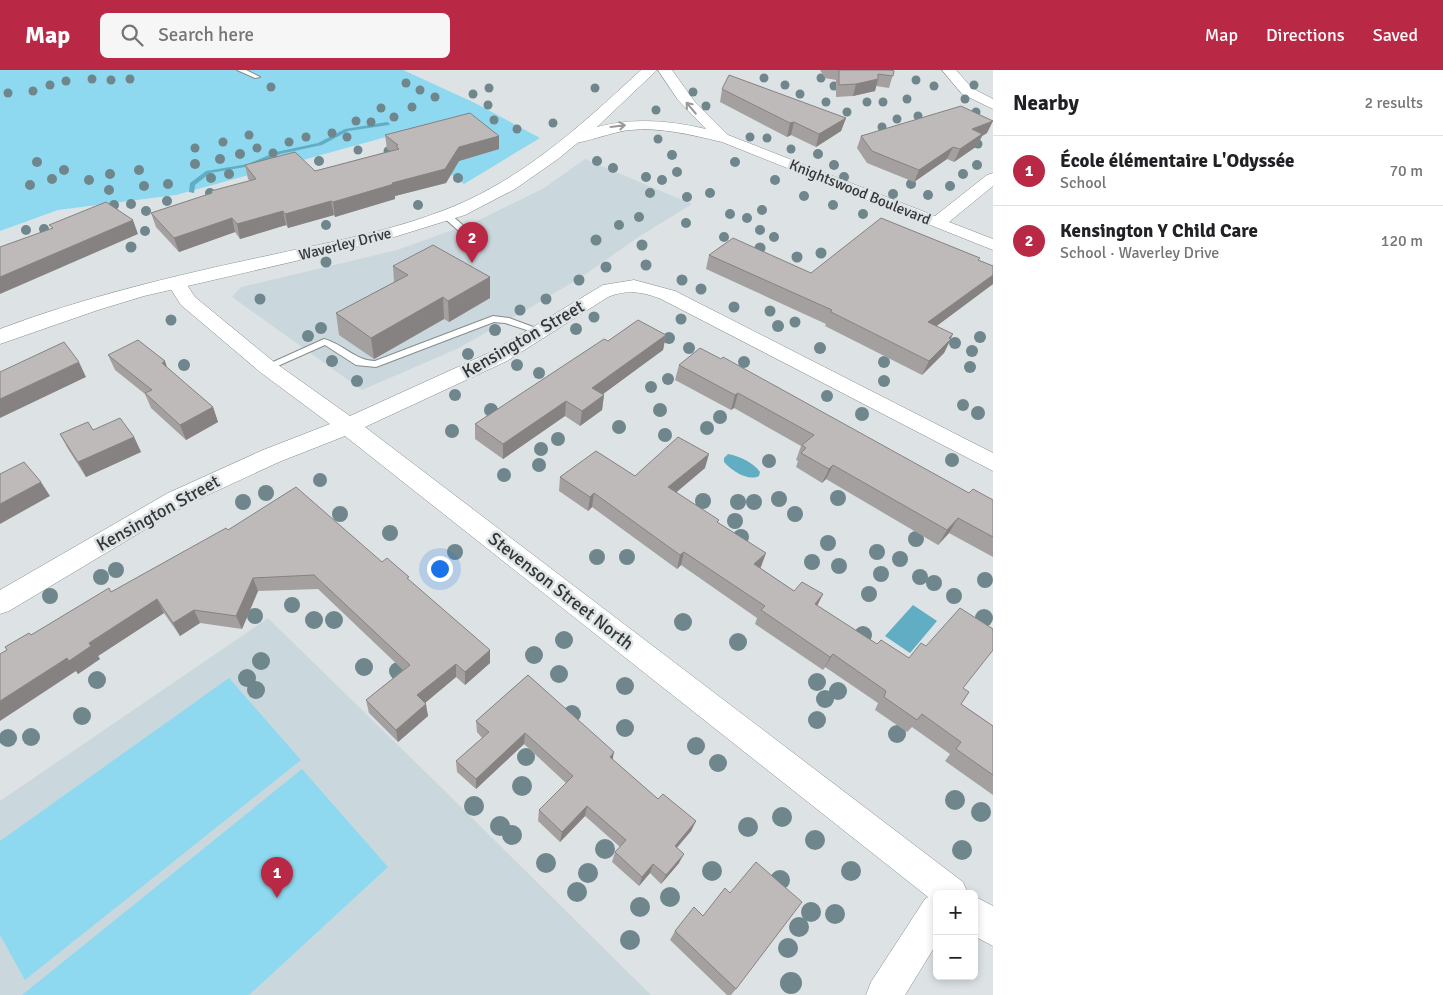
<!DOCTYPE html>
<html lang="en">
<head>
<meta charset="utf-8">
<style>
  body { margin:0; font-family:Signika,sans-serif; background:#f6f6f6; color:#202124 }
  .controls { position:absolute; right:15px; bottom:15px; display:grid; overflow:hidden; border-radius:8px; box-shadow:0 2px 8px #0003 }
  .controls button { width:45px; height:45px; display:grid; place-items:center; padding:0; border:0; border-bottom:1px solid #e0e0e0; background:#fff; color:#202124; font:25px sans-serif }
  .you { position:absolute; left:439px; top:498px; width:18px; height:18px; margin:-12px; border:4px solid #fff; border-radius:50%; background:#1a73e8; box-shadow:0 0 0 8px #1a73e833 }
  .badge { display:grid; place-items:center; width:32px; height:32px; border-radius:50%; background:#b92844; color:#fff; font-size:16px; font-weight:700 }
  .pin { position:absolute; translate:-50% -41px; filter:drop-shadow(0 1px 2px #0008) }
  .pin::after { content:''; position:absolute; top:26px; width:18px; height:15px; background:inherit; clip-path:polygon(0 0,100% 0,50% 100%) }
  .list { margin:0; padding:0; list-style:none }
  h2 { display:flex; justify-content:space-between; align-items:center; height:65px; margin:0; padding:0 20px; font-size:21px }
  h2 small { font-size:16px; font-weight:400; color:#757577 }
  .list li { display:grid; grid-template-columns:32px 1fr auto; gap:15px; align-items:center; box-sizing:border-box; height:70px; padding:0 20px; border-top:1px solid #e0e0e0 }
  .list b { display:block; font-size:19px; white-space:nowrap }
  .list p { margin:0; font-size:16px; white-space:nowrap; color:#757577 }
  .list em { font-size:16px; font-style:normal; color:#757577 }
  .icon { flex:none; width:28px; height:28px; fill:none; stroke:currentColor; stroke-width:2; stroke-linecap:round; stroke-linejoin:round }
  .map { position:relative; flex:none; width:993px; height:925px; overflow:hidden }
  header { display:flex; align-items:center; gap:30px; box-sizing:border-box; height:70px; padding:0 25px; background:#b92844; color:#fff }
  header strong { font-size:24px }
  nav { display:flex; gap:28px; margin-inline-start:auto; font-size:18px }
  .search { width:350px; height:45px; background:#f6f6f6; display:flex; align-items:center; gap:12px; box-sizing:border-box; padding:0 18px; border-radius:8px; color:#757577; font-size:19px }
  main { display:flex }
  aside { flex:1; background:#fff }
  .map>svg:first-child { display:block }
  .built { fill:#cad8dd }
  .green { fill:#8ed9ef }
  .water { fill:#61adc3 }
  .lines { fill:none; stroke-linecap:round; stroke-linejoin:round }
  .stream { fill:#61adc3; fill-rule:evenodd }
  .service-casing { stroke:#868c8d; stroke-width:2 }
  .minor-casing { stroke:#868c8d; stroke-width:1 }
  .tertiary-casing { stroke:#868c8d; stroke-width:1 }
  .service { fill:#fff; fill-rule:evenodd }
  .minor { fill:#fff; fill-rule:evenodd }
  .tertiary { fill:#fff; fill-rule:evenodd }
  .tree { fill:#6e868c }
  .wall { fill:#a4a0a0 }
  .shaded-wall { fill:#868282 }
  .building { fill:#bfbaba; stroke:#868282 }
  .oneway { stroke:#9a9a9b }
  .labels { text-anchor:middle; stroke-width:5; stroke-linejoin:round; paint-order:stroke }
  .far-street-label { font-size:15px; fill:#343637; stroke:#dde3e5 }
  .street-label { font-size:18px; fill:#343637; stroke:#dde3e5 }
</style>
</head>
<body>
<header>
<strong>Map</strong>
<div class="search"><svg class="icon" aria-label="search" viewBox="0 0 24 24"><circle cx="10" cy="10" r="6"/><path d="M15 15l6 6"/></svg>Search here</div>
<nav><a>Map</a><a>Directions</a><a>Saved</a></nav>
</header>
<main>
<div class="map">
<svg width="993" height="925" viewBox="0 0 993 925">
  <rect width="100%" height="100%" fill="#dde3e5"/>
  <path class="built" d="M585 89 692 134 640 166 583 206 528 239 457 279 362 320 232 227 241 217 397 180 477 151 544 118Z
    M268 548 448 724 651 925H0V731Z"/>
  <path class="green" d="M0 0H403L475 33 540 68 464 114 397 64 176 125 58 140 0 161Z
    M229 608 301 690 25 910 0 865V771Z
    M302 699 388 797 249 925H22Z"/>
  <path class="water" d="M728 384C740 386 754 393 760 402L759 406C748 412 731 400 724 392V388Z
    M913 535 937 551 910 583 885 566Z"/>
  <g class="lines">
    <path class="stream" d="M387 52 390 54 389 55 348 61 322 75 280 84 251 96 210 103 195 115 194 123 189 122 190 113 206 101 248 94 276 82 318 73 345 59Z"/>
    <defs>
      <path id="service" d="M237 0H246L260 7 255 8Z
        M442 142H448L476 167V171H470L442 146Z
        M493 246 509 248 544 261 539 264 505 253 494 252 376 297 356 295 325 275 271 299H263L262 297 324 269C343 274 356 291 375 291Z"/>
      <path id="minor" d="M658 0H672L695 32 728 65 935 146 987 105 993 103V116L949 152 993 169V180L722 72C692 65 661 57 630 60 614 61 577 76 567 73L564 70C568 65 575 64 581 62 623 47 663 49 706 59L678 30Z
        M942 0H956L972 18 993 29V39L962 24Z
        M176 207 183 209 195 227 274 292 350 346 493 281 603 215 634 210 675 221 993 383V401L661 229C643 222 627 219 608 227L507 291 365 357 963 812 968 824H937V873L905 925H866L871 912 925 829 928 827 345 366 279 392 186 435 9 541 0 544V520L168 423 263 380 330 354 260 302 181 235 167 213 169 209Z
        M974 826 993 836V876L974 866Z"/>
      <path id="tertiary" d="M641 0H657L598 56 558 89 515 119 465 145 378 172 144 226 98 240 0 274V259C85 227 173 206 262 187 330 172 402 160 466 131 533 100 588 49 641 0Z"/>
    </defs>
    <use href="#service" class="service-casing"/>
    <use href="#minor" class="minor-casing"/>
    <use href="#tertiary" class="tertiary-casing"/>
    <use href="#service" class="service"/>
    <use href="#minor" class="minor"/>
    <use href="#tertiary" class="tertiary"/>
  </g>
  <g class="tree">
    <circle cx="764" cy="8" r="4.5"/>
    <circle cx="821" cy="8" r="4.5"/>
    <circle cx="92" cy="9" r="4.5"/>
    <circle cx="130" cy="9" r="4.5"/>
    <circle cx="111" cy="10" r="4.5"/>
    <circle cx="916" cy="10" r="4.5"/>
    <circle cx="66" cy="11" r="4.5"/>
    <circle cx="406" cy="13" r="4.5"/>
    <circle cx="50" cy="15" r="4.5"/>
    <circle cx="785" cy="15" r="4.5"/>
    <circle cx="974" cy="15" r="4.5"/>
    <circle cx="834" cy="16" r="4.5"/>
    <circle cx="934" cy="16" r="4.5"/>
    <circle cx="271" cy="17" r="4.5"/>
    <circle cx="489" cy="18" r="4.5"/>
    <circle cx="595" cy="18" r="4.5"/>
    <circle cx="420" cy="20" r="4.5"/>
    <circle cx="33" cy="21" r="4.5"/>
    <circle cx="693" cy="22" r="4.5"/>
    <circle cx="8" cy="23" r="4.5"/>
    <circle cx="473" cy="24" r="4.5"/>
    <circle cx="800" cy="24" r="4.5"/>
    <circle cx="435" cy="27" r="4.5"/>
    <circle cx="907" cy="29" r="4.5"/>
    <circle cx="965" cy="29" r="4.5"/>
    <circle cx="826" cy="32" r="4.5"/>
    <circle cx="867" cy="32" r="4.5"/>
    <circle cx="883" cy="32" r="4.5"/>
    <circle cx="488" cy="35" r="4.5"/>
    <circle cx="706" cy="36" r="4.5"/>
    <circle cx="412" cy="37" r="4.5"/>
    <circle cx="381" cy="38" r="4.5"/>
    <circle cx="656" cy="40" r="4.5"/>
    <circle cx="847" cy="42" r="4.5"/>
    <circle cx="976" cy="42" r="4.5"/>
    <circle cx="918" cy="46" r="4.5"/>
    <circle cx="394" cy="47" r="4.5"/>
    <circle cx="897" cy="49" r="4.5"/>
    <circle cx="494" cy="50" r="4.5"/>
    <circle cx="356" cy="51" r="4.5"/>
    <circle cx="371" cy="52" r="4.5"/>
    <circle cx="553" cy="53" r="4.5"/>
    <circle cx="882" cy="57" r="4.5"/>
    <circle cx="517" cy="59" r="4.5"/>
    <circle cx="332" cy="63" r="4.5"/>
    <circle cx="249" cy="65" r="4.5"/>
    <circle cx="306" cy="67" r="4.5"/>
    <circle cx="347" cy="67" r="4.5"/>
    <circle cx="750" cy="67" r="4.5"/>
    <circle cx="767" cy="68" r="4.5"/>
    <circle cx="658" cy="69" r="4.5"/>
    <circle cx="223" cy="72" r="4.5"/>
    <circle cx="289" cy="72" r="4.5"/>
    <circle cx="978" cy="74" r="4.5"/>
    <circle cx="195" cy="78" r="4.5"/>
    <circle cx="257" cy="78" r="4.5"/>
    <circle cx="791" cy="79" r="4.5"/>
    <circle cx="358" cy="80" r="4.5"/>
    <circle cx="388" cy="81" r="4.5"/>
    <circle cx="273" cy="83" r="4.5"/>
    <circle cx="240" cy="84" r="5"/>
    <circle cx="818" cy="84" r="5"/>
    <circle cx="672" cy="85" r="5"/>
    <circle cx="220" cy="89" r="5"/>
    <circle cx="319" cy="91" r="5"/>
    <circle cx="597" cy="91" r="5"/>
    <circle cx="37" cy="92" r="5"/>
    <circle cx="735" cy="92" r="5"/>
    <circle cx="195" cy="94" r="5"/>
    <circle cx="834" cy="95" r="5"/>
    <circle cx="977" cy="95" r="5"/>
    <circle cx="613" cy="98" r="5"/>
    <circle cx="64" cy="100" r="5"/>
    <circle cx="139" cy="100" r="5"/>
    <circle cx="677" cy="102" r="5"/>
    <circle cx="110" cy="104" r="5"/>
    <circle cx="229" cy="104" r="5"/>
    <circle cx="963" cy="104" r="5"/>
    <circle cx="646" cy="107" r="5"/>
    <circle cx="844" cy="107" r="5"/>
    <circle cx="211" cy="108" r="5"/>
    <circle cx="458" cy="108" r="5"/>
    <circle cx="52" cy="109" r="5"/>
    <circle cx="89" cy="110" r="5"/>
    <circle cx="662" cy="110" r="5"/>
    <circle cx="775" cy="110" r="5"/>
    <circle cx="168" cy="114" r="5"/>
    <circle cx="911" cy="114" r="5"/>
    <circle cx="30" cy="115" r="5"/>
    <circle cx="144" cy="116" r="5"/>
    <circle cx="950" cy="116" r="5"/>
    <circle cx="109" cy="120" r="5"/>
    <circle cx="210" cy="123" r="5"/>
    <circle cx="650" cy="123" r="5"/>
    <circle cx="710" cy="123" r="5"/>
    <circle cx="893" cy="124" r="5"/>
    <circle cx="928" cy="125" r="5"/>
    <circle cx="804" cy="126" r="5"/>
    <circle cx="687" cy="127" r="5"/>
    <circle cx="167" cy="131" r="5"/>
    <circle cx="131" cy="134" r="5"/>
    <circle cx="114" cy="135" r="5"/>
    <circle cx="418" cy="135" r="5"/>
    <circle cx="833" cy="135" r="5"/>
    <circle cx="762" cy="140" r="5"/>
    <circle cx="146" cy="141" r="5"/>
    <circle cx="730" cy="144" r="5"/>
    <circle cx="863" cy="144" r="5"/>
    <circle cx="639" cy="147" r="5"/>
    <circle cx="747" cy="148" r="5"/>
    <circle cx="686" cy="153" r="5"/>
    <circle cx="326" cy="155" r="5"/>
    <circle cx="619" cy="155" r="5"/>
    <circle cx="44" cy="159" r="5"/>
    <circle cx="26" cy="160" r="5"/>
    <circle cx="760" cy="160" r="5"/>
    <circle cx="145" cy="161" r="5"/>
    <circle cx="724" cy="167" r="5"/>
    <circle cx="774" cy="167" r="5"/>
    <circle cx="596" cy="170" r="5.5"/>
    <circle cx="642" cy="175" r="5.5"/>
    <circle cx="131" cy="177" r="5.5"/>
    <circle cx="760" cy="178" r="5.5"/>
    <circle cx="821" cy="183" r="5.5"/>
    <circle cx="797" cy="187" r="5.5"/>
    <circle cx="326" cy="192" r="5.5"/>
    <circle cx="646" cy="195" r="5.5"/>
    <circle cx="606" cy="197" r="5.5"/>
    <circle cx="579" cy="210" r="5.5"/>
    <circle cx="682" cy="210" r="5.5"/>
    <circle cx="701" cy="219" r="5.5"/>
    <circle cx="260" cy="229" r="5.5"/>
    <circle cx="546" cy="229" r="5.5"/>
    <circle cx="734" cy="237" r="5.5"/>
    <circle cx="520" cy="240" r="5.5"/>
    <circle cx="770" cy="241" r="5.5"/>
    <circle cx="594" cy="247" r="5.5"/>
    <circle cx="681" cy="249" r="5.5"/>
    <circle cx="171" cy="250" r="5.5"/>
    <circle cx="795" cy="252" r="5.5"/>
    <circle cx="778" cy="256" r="6"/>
    <circle cx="321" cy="258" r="6"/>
    <circle cx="576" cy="259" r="6"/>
    <circle cx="495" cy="260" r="6"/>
    <circle cx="308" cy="266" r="6"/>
    <circle cx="980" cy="267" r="6"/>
    <circle cx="669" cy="268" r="6"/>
    <circle cx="955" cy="273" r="6"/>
    <circle cx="689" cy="278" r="6"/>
    <circle cx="820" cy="278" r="6"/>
    <circle cx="972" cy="281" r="6"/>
    <circle cx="468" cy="284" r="6"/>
    <circle cx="332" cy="291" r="6"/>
    <circle cx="744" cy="292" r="6"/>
    <circle cx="884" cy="292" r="6"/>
    <circle cx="184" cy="295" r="6"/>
    <circle cx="517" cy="295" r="6"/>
    <circle cx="970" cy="297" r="6"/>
    <circle cx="539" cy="303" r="6"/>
    <circle cx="668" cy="309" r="6"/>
    <circle cx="357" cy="311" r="6"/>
    <circle cx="884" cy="311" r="6"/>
    <circle cx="651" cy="317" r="6"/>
    <circle cx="455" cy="325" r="6"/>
    <circle cx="827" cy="326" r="6"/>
    <circle cx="963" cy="335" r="6"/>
    <circle cx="491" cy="340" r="7"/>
    <circle cx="660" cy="340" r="7"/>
    <circle cx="978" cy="343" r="7"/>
    <circle cx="862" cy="344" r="7"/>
    <circle cx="720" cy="347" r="7"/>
    <circle cx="619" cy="357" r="7"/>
    <circle cx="707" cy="358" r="7"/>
    <circle cx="452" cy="361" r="7"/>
    <circle cx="665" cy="365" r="7"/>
    <circle cx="558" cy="369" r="7"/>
    <circle cx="541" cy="379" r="7"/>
    <circle cx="952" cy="390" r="7"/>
    <circle cx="769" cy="391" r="7"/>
    <circle cx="539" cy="395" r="7"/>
    <circle cx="504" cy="405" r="7"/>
    <circle cx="320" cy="410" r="7"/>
    <circle cx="266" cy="423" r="8"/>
    <circle cx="838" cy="428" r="8"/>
    <circle cx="779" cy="429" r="8"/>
    <circle cx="703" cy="431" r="8"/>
    <circle cx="243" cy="432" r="8"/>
    <circle cx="738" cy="432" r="8"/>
    <circle cx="754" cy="432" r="8"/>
    <circle cx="340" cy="444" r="8"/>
    <circle cx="795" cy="444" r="8"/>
    <circle cx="735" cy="451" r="8"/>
    <circle cx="390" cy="463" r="8"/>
    <circle cx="741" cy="467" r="8"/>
    <circle cx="916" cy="469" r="8"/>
    <circle cx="828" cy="473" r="8"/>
    <circle cx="455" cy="482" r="8"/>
    <circle cx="877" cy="482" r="8"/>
    <circle cx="597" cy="487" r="8"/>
    <circle cx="627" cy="487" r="8"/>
    <circle cx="900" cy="489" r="8"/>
    <circle cx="812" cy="492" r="8"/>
    <circle cx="839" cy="496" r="8"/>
    <circle cx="116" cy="500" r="8"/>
    <circle cx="881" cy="504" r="8"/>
    <circle cx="101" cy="507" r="8"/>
    <circle cx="920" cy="507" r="8"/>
    <circle cx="985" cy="510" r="8"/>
    <circle cx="934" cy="513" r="8"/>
    <circle cx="869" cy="524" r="8"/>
    <circle cx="50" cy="526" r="8"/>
    <circle cx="954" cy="526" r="8"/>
    <circle cx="292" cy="535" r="8"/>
    <circle cx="255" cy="546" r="8"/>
    <circle cx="984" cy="548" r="9"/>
    <circle cx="314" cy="550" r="9"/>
    <circle cx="334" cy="550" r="9"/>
    <circle cx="683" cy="552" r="9"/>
    <circle cx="863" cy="565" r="9"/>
    <circle cx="564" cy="570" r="9"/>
    <circle cx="738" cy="572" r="9"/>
    <circle cx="534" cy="585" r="9"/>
    <circle cx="261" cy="591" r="9"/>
    <circle cx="364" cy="597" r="9"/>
    <circle cx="398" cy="601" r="9"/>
    <circle cx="559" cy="604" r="9"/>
    <circle cx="247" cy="608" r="9"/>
    <circle cx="97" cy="610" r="9"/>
    <circle cx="817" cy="612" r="9"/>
    <circle cx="625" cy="616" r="9"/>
    <circle cx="256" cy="620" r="9"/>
    <circle cx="838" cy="621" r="9"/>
    <circle cx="825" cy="629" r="9"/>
    <circle cx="572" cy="644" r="9"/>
    <circle cx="82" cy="646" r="9"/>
    <circle cx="817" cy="650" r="9"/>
    <circle cx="625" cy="658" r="9"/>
    <circle cx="897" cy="664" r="9"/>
    <circle cx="31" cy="667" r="9"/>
    <circle cx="8" cy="668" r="9"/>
    <circle cx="696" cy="676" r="9"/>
    <circle cx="526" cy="687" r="9"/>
    <circle cx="718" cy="693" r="9"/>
    <circle cx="522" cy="716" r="10"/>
    <circle cx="955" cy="730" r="10"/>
    <circle cx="474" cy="736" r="10"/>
    <circle cx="981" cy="742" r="10"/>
    <circle cx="782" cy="747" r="10"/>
    <circle cx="500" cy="756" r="10"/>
    <circle cx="748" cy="757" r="10"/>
    <circle cx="512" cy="765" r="10"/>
    <circle cx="815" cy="770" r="10"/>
    <circle cx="605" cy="779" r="10"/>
    <circle cx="962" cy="780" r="10"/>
    <circle cx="546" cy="793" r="10"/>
    <circle cx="712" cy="801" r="10"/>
    <circle cx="851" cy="801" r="10"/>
    <circle cx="588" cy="803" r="10"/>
    <circle cx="780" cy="810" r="10"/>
    <circle cx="577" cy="822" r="10"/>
    <circle cx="670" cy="827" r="10"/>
    <circle cx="640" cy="837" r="10"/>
    <circle cx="811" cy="842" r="10"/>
    <circle cx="835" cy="844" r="10"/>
    <circle cx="799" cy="857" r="10"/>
    <circle cx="630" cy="870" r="10"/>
    <circle cx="788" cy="878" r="10"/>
    <circle cx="791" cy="913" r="11"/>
  </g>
  <path class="wall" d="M820 0H891L894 1 889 18 876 16 875 21 853 26 836 27V10L825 8Z
    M722 19 846 48 841 61 816 77 791 65 787 67 720 32Z
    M987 63 982 66 977 76 954 92 947 89 914 112 867 93 857 78 861 66Z
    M385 65 499 66V79L459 91 446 113 395 126V129L335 147 334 145 288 158 286 155 240 169 235 162 179 182 156 157 151 143 212 123 211 121 250 111 248 109 245 95 315 101 390 81 387 79Z
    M709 185 811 203 979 190 993 196V214L936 256 951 269 944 283 922 305 825 256 826 254 706 199Z
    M393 196 490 207V228L449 252 444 249 374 289 339 265 336 243 394 212Z
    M666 265 663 280 602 324 604 325 602 340 580 356 565 346 503 389 475 369V354L608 271Z
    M108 285 167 298 213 337 218 352 186 370 151 338 145 324 115 300Z
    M679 295 969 423 993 430V487L949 463 938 475 826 409 822 413 796 397 798 391 796 390 801 376 734 338 731 340 675 310Z
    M93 360 134 367 141 382 86 407 68 379 60 364Z
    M705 398 676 422 718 453 761 497 760 498 794 521 823 524 817 536 877 574 909 588 963 618 961 634 993 656V725L945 691 950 684 912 657 907 662 875 640 878 633 825 597 823 600 755 554 757 548 681 495 677 499 592 437 588 441 559 421 560 407 635 406Z
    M228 460 382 492 409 511 490 593 465 615 456 607 425 633 428 646 398 672 369 643 366 630 403 600 318 519 258 521 242 559 200 553 180 566 164 543 98 586 100 589 78 604 76 601 31 565Z
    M528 605 613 690 658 729 696 751 691 761 677 778 679 793 661 814 650 803 639 816 612 792 615 782 620 777 585 746 560 772 538 751 539 740 566 713 524 674 476 719 457 702 456 691 482 668 477 662 476 651Z
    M730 823 736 919 731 925H727L670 870 675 861 703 846Z"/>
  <path class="shaded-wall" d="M878 9 875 21 853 26 856 14Z
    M846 48 841 61 816 77 819 64Z
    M993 51 987 63 982 66 977 76 954 92 960 79 972 59Z
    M794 52 791 65 787 67 790 53Z
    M499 66V79L459 91 446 113 395 126V129L335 147 333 132 392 113 459 77Z
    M953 77 947 89 914 112 919 100Z
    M331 131 334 145 288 158 285 144Z
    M283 141 286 155 240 169 237 154Z
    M232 148 235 162 179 182 174 168Z
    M133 150 138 164 0 224V207Z
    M993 205V214L922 267 928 252Z
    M490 207V228L449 252 448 231Z
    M443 227 444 249 374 289 371 268Z
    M953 264 944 283 922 305 929 291Z
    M666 265 663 280 591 333 592 318Z
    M165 291 170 306 162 293Z
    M79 292 86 307 0 348V329Z
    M738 323 734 338 731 340 735 325Z
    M604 325 602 340 580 356 582 341Z
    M566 331 565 346 503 389V374Z
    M213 337 218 352 186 370 180 355Z
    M134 367 141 382 86 407 78 392Z
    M709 384 705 398 665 432 668 417Z
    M833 395 826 409 822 413 829 399Z
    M41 412 50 426 0 454V434Z
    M594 423 592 437 588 441 590 427Z
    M958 448 949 463 938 475 947 460Z
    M684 482 681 495 677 499 680 485Z
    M766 483 761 497 749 508 754 494Z
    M253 508 258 521 242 559 236 546Z
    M823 524 816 538 815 534Z
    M157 529 164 543 98 586 100 589 78 604 76 601 0 651V631L67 588 89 573Z
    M194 540 200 553 180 566 173 553Z
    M490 580V593L465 615V602Z
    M833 584 825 597 823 600 830 587Z
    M456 594V607L419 638 417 625Z
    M426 634 428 646 398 672 396 660Z
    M525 663 524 674 476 719V709Z
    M614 682 612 693 610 687Z
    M587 736 585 746 560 772 562 762Z
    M696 751 691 761 670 785 675 776Z
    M684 784 679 793 661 814 666 805Z
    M653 794 650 803 639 816 642 807Z"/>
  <path class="building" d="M839 0H891L894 1 893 6 878 4V9L856 14 839 15Z
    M729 5 846 48 819 64 794 52 790 53 722 19Z
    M961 36 993 51 972 59 982 64 960 79 953 77 919 100 872 81 861 66Z
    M470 43 499 66 459 77 445 99 392 113 394 114 333 132 331 131 285 144 283 141 237 154 232 148 174 168 151 143 212 123 211 121 256 109 245 95 295 82 315 101 399 79 396 76 398 75 385 65Z
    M106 132 133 150 0 207V177L53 158 49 155Z
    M881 148 980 188 978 190 993 196V205L928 252 953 264 949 268 951 269 929 291 831 242 832 240 709 185 733 168 811 203Z
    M433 175 490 207 448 231 443 227 371 268 336 243 408 205 393 196Z
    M638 250 666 265 592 318 604 325 582 341 566 331 503 374 475 354 604 269 608 271Z
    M138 270 165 291 162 293 213 337 180 355 145 323 152 320 108 285Z
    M64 272 79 292 0 329V302Z
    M700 278 721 289 723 287 969 423 973 419 993 430V467L958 448 947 460 833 395 829 399 801 383 806 378 802 375 814 365 738 323 735 325 679 295Z
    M120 348 134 367 78 392 60 364 88 352 93 360Z
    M678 367 709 384 668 417 719 450 717 452 766 483 754 494 794 521 802 512 823 524 815 534 877 574 881 570 909 588 921 573 926 576 960 538 993 559V580L963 618 969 622 961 634 993 656V705L956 679 961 672 922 644 917 650 884 627 886 621 833 584 830 587 761 540 765 536 684 482 680 485 594 423 590 427 560 407 596 381 635 406Z
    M24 392 41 412 0 434V404Z
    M296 417 382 492 387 488 409 507 407 508 490 580 465 602 456 594 417 625 426 634 396 660 366 630 410 595 314 505 253 508 236 546 194 540 173 553 157 529 89 573 91 576 69 591 67 588 0 631V584L7 580 5 577 29 563 31 565 109 518 111 522 226 458 228 460Z
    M528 605 614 682 610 687 658 729 663 724 696 751 675 776 684 784 666 805 653 794 642 807 615 782 626 770 587 736 562 762 539 740 573 706 525 663 476 709 456 691 489 662 476 651Z
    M756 792 802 832 736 919 675 861 694 837 703 846 725 818 730 823Z"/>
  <defs><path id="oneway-shaft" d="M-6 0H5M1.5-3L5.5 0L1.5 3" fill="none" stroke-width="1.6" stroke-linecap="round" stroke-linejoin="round" transform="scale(1.25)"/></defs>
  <g class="oneway">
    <use href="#oneway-shaft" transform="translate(691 38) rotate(-130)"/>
    <use href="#oneway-shaft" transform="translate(618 56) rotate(-7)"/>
  </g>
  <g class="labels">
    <g class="far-street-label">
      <text transform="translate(860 122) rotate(22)" y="5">Knightswood Boulevard</text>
      <text transform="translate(345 174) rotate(-14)" y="5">Waverley Drive</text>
    </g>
    <g class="street-label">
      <text transform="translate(523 269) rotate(-30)" y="6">Kensington Street</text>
      <text transform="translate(158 443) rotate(-29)" y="6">Kensington Street</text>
      <text transform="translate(561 521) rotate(38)" y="6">Stevenson Street North</text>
    </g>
  </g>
</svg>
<div class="controls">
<button>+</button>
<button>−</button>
</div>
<div class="you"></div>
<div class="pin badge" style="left:277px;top:828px">1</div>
<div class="pin badge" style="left:472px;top:193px">2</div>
</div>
<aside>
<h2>Nearby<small>2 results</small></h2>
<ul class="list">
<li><span class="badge">1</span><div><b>École élémentaire L'Odyssée</b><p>School</p></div><em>70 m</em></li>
<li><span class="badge">2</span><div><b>Kensington Y Child Care</b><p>School · Waverley Drive</p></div><em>120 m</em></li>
</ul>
</aside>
</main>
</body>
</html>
